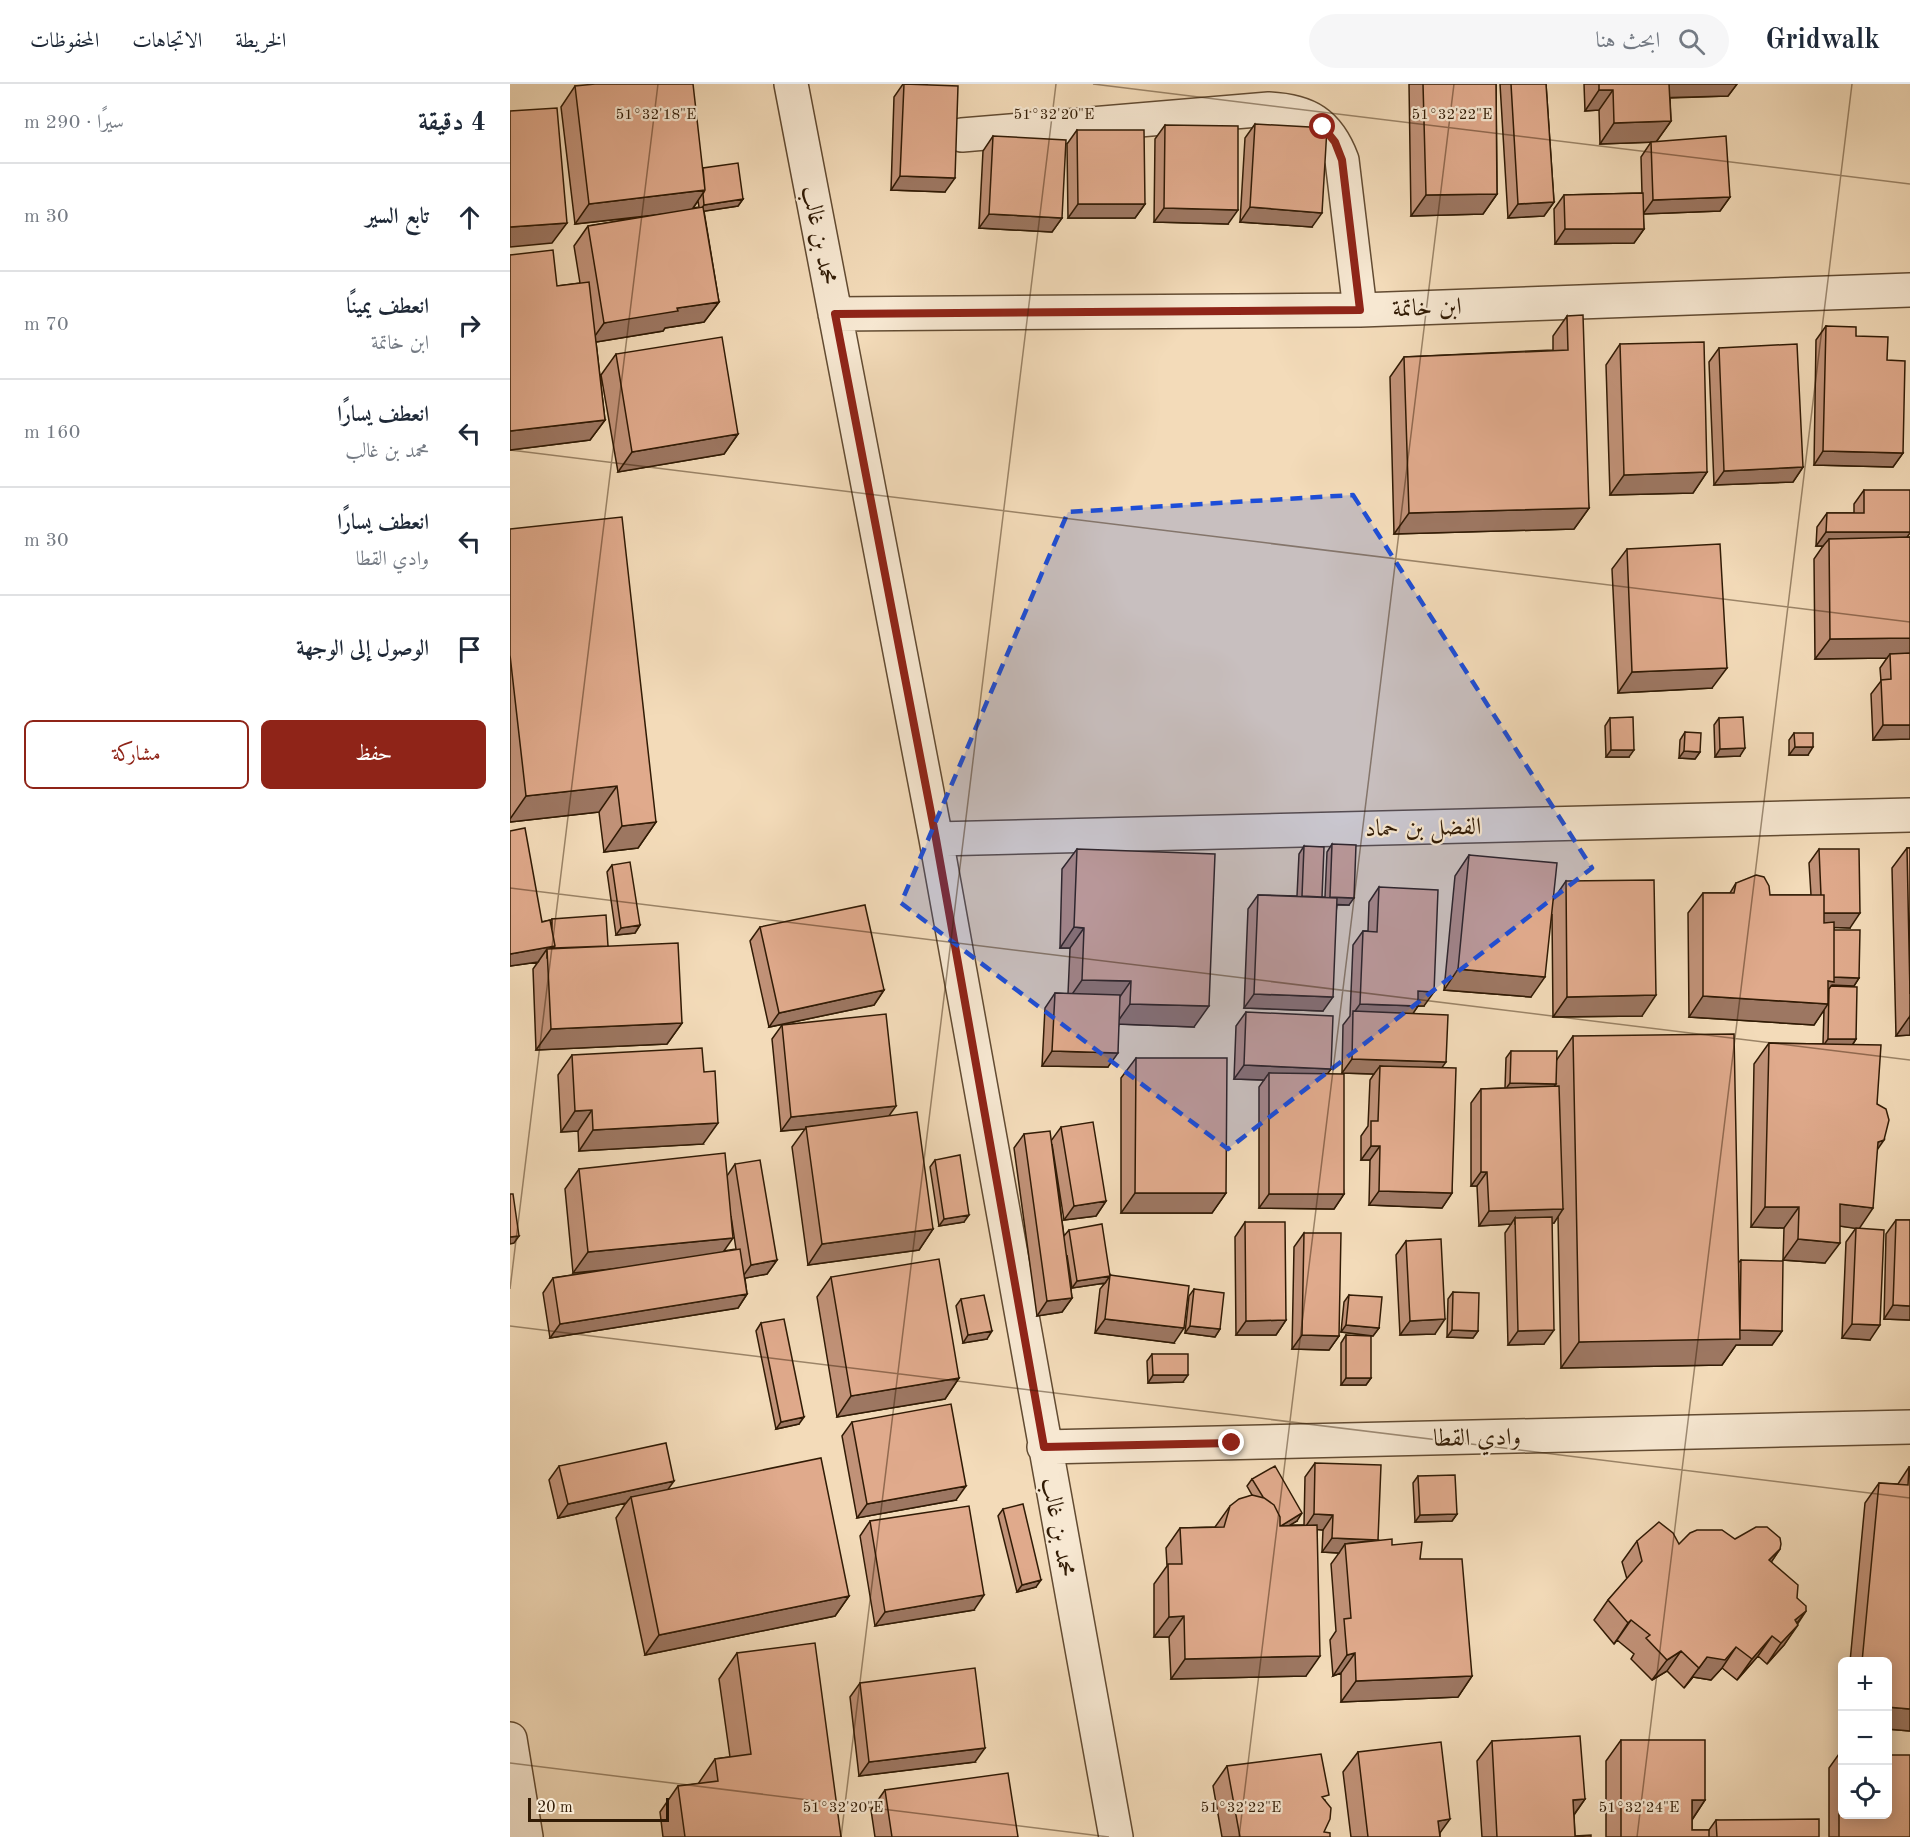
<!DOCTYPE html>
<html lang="ar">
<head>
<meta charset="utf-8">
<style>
  body { margin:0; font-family:"Old Standard TT",Amiri,serif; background:#f6f6f7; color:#1f2937; direction:rtl }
  .controls { position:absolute; right:18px; bottom:18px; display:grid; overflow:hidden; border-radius:9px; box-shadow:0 3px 15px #0003 }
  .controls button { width:54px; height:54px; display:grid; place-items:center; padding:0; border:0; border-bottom:2px solid #e0e1e3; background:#fff; color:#1f2937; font:30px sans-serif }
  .scale { position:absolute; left:18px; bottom:15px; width:141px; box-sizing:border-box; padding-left:6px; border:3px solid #311b05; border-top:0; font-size:16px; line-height:21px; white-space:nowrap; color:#311b05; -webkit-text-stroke:4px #f7e8d2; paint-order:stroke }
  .stop { position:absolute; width:18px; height:18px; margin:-14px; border:4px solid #8f2418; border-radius:50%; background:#fff }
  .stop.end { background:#8f2418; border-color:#fff; box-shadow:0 2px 6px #0008 }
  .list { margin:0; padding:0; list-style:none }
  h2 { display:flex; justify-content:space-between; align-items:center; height:78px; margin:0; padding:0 24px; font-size:26px }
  h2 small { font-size:20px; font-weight:400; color:#747a83 }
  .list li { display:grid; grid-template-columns:39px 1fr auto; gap:18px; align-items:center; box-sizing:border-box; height:108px; padding:0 24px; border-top:2px solid #e0e1e3 }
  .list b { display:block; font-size:22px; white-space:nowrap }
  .list p { margin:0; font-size:20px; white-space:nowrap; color:#747a83 }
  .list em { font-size:20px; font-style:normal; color:#747a83 }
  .actions { display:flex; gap:12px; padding:18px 24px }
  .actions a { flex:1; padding:14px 0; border:2px solid #8f2418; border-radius:9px; text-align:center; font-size:21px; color:#8f2418 }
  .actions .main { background:#8f2418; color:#fff }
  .icon { flex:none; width:33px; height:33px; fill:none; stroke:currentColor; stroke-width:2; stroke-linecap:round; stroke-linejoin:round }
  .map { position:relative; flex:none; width:1400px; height:1753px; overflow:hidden; direction:ltr }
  header { display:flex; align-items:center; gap:36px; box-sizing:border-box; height:84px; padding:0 30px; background:#fff; border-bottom:2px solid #e0e1e3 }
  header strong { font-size:28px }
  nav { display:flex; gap:33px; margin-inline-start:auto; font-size:21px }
  .search { width:420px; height:54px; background:#f6f6f7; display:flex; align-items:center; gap:15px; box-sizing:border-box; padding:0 21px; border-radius:33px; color:#747a83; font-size:22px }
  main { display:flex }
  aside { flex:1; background:#fff }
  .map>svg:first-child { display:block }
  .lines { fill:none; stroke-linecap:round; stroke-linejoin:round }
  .minor-casing { stroke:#624b32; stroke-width:36 }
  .tertiary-casing { stroke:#624b32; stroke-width:36 }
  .minor { stroke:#f7e8d2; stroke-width:33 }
  .tertiary { stroke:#f7e8d2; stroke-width:33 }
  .wall { fill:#c19278; stroke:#311b05; stroke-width:1.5; fill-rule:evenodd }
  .shaded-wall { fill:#9d7762; stroke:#311b05; stroke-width:1.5 }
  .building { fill:#e0aa8c; stroke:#311b05; stroke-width:1.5 }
  .route { stroke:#8f2418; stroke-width:8 }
  .marked { fill:#1d4ed8; fill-opacity:0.2; stroke:#1d4ed8; stroke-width:4.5; stroke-dasharray:12 8; stroke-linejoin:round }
  .ticks { fill:none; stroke:#311b05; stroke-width:1.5; stroke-opacity:0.45 }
  .labels { text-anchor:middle; stroke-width:4.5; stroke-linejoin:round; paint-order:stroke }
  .street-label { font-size:24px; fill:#311b05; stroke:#f7e8d2 }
  .ticks-label { font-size:15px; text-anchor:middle; fill:#311b05; stroke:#f7e8d2; stroke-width:4.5; stroke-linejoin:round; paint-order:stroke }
</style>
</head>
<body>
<header>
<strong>Gridwalk</strong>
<div class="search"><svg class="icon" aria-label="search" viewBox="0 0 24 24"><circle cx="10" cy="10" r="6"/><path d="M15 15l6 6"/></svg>ابحث هنا</div>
<nav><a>الخريطة</a><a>الاتجاهات</a><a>المحفوظات</a></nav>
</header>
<main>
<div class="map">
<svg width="1400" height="1753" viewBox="0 0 1400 1753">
  <rect width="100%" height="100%" fill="#f3dbb9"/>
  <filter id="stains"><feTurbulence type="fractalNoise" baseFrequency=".00333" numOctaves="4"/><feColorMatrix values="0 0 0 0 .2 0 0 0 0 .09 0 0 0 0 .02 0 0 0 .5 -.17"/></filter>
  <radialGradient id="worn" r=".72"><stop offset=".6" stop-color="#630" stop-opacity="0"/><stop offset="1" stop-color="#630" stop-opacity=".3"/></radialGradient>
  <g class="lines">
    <defs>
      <path id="minor" d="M281 0 426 755 606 1753
        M452 51 759 25C798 27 818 39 832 76L850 226
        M325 230 850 226 1400 206
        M426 755 1400 731
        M534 1363 1400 1343"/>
      <path id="tertiary" d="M0 1655 16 1753"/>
    </defs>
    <use href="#minor" class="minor-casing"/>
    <use href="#tertiary" class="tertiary-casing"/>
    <use href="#minor" class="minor"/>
    <use href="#tertiary" class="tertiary"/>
  </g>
  <path class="wall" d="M393 0H417L435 108 381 106 384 13Z
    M899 0H986L987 110 973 130 901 132Z
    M990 0H1036L1044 118 1034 132 998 134Z
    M1074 0H1227L1218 12 1160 14 1161 37 1146 58 1090 60 1089 26 1075 27Z
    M65 2 193 84 233 115 228 122 194 127 209 218 194 238 155 244 153 247 86 258 95 336 80 356 0 366V171L47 202 70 199 64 162 78 142 138 132 65 140 51 23ZM188 117 189 123 183 124Z
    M745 40 802 143 730 138 735 54Z
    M655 41 718 140 644 138 645 55Z
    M567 46 635 120 625 134H558L557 60Z
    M483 52 552 134 542 148 469 144 473 67Z
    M1141 58 1220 113 1210 127 1133 130 1134 145 1124 159 1045 160 1044 125 1054 111 1132 109 1131 73Z
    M1057 232 1079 424 1064 445 884 450 880 293 894 273 1043 266V252Z
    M1316 242 1346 252 1393 369 1383 383 1304 381 1306 256Z
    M1110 260 1197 388 1183 409 1100 411 1096 281Z
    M1209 264 1293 383 1283 398 1204 401 1199 278Z
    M106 270 228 350 214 370 108 388 91 291Z
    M1354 406 1397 454 1400 453V655L1363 656 1361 610 1371 597 1370 584 1377 574 1305 575 1304 475 1313 462H1306L1307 443 1317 429H1344V420Z
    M0 445 146 738 128 764 94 768 89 728 0 738Z
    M1117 465 1202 604 1108 609 1102 485Z
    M1100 634 1119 673H1096L1095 642Z
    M1209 634 1230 672 1205 673 1204 641Z
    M1175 648 1190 668 1185 675 1169 674 1170 656Z
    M1284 649 1298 671H1279V656Z
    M0 747 32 838 41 836 42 835 98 862 172 939 157 960 26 966 23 885 28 878 0 882Z
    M822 760 839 821H827L813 927 734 924 738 825 748 811 787 812 789 770 794 762 812 813H815L817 768Z
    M1397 764H1400V951L1386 952 1382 784Z
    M567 765 684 943 609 940 598 983 532 982 535 924 545 909 558 910 560 864H550L552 785Z
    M1309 765 1340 844 1324 843V846L1349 894 1344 902 1322 901 1321 902 1346 955 1343 960 1367 1020V1066L1349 1144 1360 1256 1332 1254 1336 1158 1346 1144 1330 1142 1315 1179 1273 1176 1274 1144 1241 1143 1244 980 1259 959 1313 960 1314 926 1304 941 1179 933 1178 829 1193 809H1220L1226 799 1260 811H1301L1299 779Z
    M959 771 1043 816 1056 797 1132 932 1043 933 1042 830 1021 913 934 906 945 792Z
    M102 781 130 841 125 849 106 851 97 788Z
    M869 803 914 922H908L903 929 932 983 942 1109 932 1124 859 1121 860 1076H851V1052L858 1042 860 996 864 990 832 989 833 941 840 932 843 861 853 847H858L859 818Z
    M250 843 374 906 364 921 259 943 240 857Z
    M736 928 821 985 817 990 834 1110 824 1125 749 1124V1003L754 996 724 995 726 942Z
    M272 941 379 1032 423 1145 409 1166 298 1181 282 1063 295 1045 271 1047 262 955Z
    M1063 952 1228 1179 1231 1176 1272 1247 1262 1261H1226L1212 1281 1051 1284 1048 1132 1044 1139H1042L1034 1260 998 1261 995 1149 1001 1140 969 1142 967 1102H961V1019L971 1005 995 1004 996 974 1001 967 1046 977Z
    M62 971 193 1060 69 1067 68 1047 51 1048 48 991Z
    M626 974 716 1109 702 1129H611V994Z
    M551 1043 596 1117 586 1132 554 1136 542 1060 554 1152 559 1146 664 1259 585 1249 590 1205 595 1199 562 1204 557 1171 562 1214 552 1228 527 1232 504 1064 514 1050 541 1057Z
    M425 1076 454 1138 429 1142 420 1083Z
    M225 1080 267 1176 257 1190 235 1194 237 1210 228 1224 40 1254 33 1209 43 1194 104 1185 63 1189 55 1105 69 1085 217 1092ZM221 1132 226 1165 213 1167Z
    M1386 1136H1400V1236L1374 1235 1376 1150Z
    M735 1138 776 1236 766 1251H726L725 1153Z
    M794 1149 829 1252 819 1266 782 1265 784 1163Z
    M896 1157 925 1250 890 1251 886 1171Z
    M321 1193 449 1294 435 1315 327 1333 307 1213Z
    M684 1205 710 1245 705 1253 675 1249 679 1212Z
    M943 1208 968 1247 963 1254 937 1253 938 1215Z
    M839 1211 869 1244 863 1252 831 1248 834 1218Z
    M451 1215 477 1255 453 1259 446 1222Z
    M251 1239 289 1340 266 1345 246 1247Z
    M836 1251 861 1294 856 1301H831V1259Z
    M642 1270 673 1298 638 1299 637 1277Z
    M342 1338 446 1416 347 1434 332 1352Z
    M805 1379 868 1456 882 1461 910 1475 962 1592 948 1613 831 1618V1589L823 1592 820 1556 826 1547 821 1480 829 1469 812 1468 813 1446 807 1445 796 1592 661 1595 659 1553H644V1500L657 1482 656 1464 670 1444 705 1443 720 1422 742 1411 737 1402 742 1395 787 1437 779 1441H794L795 1393Z
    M49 1382 158 1405 339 1512 325 1532 135 1571 106 1434 116 1419 48 1434 39 1396Z
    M1399 1383H1400V1647L1377 1645V1578H1340L1355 1419 1369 1399 1388 1400Z
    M908 1392 947 1430 942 1437 905 1438 903 1399Z
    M493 1425 526 1503 507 1508 488 1432Z
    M360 1437 464 1526 365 1542 350 1452Z
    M1225 1455 1270 1465 1261 1478 1296 1527 1274 1561 1257 1580 1248 1572 1227 1596 1212 1584 1201 1596 1183 1593 1174 1604 1157 1587 1142 1596 1121 1575 1124 1570 1107 1556 1104 1560 1084 1536 1098 1516 1117 1495 1112 1478 1127 1457 1169 1460Z
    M227 1569 331 1753H153L150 1728 168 1702 188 1700 205 1675 220 1673 209 1595Z
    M350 1599 465 1678 349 1692 340 1613Z
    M1111 1656 1195 1716 1182 1736V1746H1199L1206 1736 1309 1753H1096V1677Z
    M982 1657 1075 1715 1064 1731 1065 1752 1081 1753H972L967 1677Z
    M848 1668 930 1749V1753H841L833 1688Z
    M1329 1670 1400 1753H1319V1684Z
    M717 1682 815 1716 814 1748 820 1753H712L703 1702Z
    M375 1706 508 1753H365L361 1726Z"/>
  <path class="shaded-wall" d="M1154 0H1227L1218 12 1144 14Z
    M1089 6H1103L1089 26 1075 27Z
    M1161 37 1146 58 1090 60 1104 39Z
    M390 92 445 94 435 108 381 106Z
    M195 106 181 127 65 140 79 120Z
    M987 110 973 130 901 132 916 111Z
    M1220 113 1210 127 1133 130 1143 116Z
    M233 115 228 122 189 128 194 121Z
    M1044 118 1034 132 998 134 1008 120Z
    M568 120H635L625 134H558Z
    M740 123 812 129 802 143 730 138Z
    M654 124 728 126 718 140 644 138Z
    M479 130 552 134 542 148 469 144Z
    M57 139 42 159 0 163V143Z
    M1055 145H1134L1124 159 1045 160Z
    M209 218 194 238 155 244 153 247 80 259 94 239 167 224Z
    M95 336 80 356 0 366V347Z
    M228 350 214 370 108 388 122 368Z
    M1313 367 1393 369 1383 383 1304 381Z
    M1293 383 1283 398 1204 401 1214 387Z
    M1197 388 1183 409 1100 411 1114 391Z
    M1079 424 1064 445 884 450 899 429Z
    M1316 448H1400V449L1391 462 1319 455 1313 462H1306Z
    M1400 554V574L1380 570 1377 574 1305 575 1320 555Z
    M1217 584 1202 604 1108 609 1122 588Z
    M1373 641H1400V655L1363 656Z
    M1285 663H1303L1298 671H1279Z
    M1235 664 1230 672 1205 673 1210 665Z
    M1101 666H1124L1119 673H1096Z
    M1174 667 1190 668 1185 675 1169 674Z
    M107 702 89 728 0 738V735L16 712Z
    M146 738 128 764 94 768 112 742Z
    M820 813 844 814 839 821 815 820Z
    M1312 829H1350L1340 844 1302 843Z
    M130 841 125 849 106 851 111 844Z
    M564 843 574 844 560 864H550Z
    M45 862 37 873V865L28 878 0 882V870Z
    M948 885 1035 893 1021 913 934 906Z
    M1319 893 1349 894 1344 902 1322 901 1309 919Z
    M572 896 621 897 607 917 558 916Z
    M374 906 364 921 259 943 269 929Z
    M908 907 924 908 914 922H898Z
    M744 910 823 913 813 927 734 924Z
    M1146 911 1132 932 1043 933 1057 913Z
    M1193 912 1318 920 1304 941 1179 933Z
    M620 920 699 922 684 943 606 940Z
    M850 920 908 922 898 937 843 930Z
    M1400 932V951L1386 952Z
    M172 939 157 960 26 966 41 945Z
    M1318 955H1346L1341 963 1313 962Z
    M542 967 608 969 598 983 532 982Z
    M842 975 936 978 926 992 870 982 864 990 832 989Z
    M734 981 821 985 811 999 759 989 754 996 724 995Z
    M1000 999 1046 1000 1041 1007 995 1006Z
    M386 1022 376 1036 296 1043 295 1045 271 1047 281 1033Z
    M82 1026 68 1047 51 1048 65 1027Z
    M208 1039 193 1060 69 1067 83 1046Z
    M1374 1056 1360 1076 1368 1058Z
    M861 1062H870L860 1076H851Z
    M971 1088H977L967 1102H961Z
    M869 1107 942 1109 932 1124 859 1121Z
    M625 1109H716L702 1129H611Z
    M759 1110H834L824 1125 749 1124Z
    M596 1117 586 1132 554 1136 564 1122Z
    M1330 1120 1363 1124 1349 1145 1316 1140Z
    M1255 1123H1289L1274 1144 1241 1143Z
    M1053 1125 1044 1139 1005 1140V1134L1001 1140 969 1142 979 1127Z
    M459 1131 454 1138 429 1142 434 1135Z
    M423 1145 409 1166 298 1181 312 1160Z
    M9 1152 4 1159 0 1160V1153Z
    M223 1154 209 1174 63 1189 78 1168Z
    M1288 1155 1330 1159 1315 1179 1273 1176Z
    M267 1176 257 1190 231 1195 241 1181Z
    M600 1192 595 1199 562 1204 567 1197Z
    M237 1210 228 1224 40 1254 50 1240Z
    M562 1214 552 1228 527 1232 537 1217Z
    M1383 1221 1400 1222V1236L1374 1235Z
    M595 1235 674 1244 664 1259 585 1249Z
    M935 1235 925 1250 890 1251 900 1237Z
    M776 1236 766 1251H726L736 1237Z
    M1342 1240 1370 1241 1360 1256 1332 1254Z
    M836 1241 869 1244 863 1252 831 1248Z
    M680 1242 710 1245 705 1253 675 1249Z
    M942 1246 968 1247 963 1254 937 1253Z
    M1044 1246 1034 1260 998 1261 1008 1247Z
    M1230 1246 1272 1247 1262 1261H1226L1212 1281 1051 1284 1069 1258Z
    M482 1247 477 1255 453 1259 458 1251Z
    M792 1251 829 1252 819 1266 782 1265Z
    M643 1291H678L673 1298 638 1299Z
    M449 1294 435 1315 327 1333 341 1312Z
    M836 1294H861L856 1301H831Z
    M294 1333 289 1340 266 1345 271 1338Z
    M164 1397 154 1411 121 1413 116 1419 48 1434 58 1420Z
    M456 1402 446 1416 347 1434 357 1420Z
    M792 1429 787 1437 765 1450 770 1442Z
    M804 1430 823 1431 813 1446 794 1445Z
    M947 1430 942 1437 905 1438 910 1431Z
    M822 1454 868 1456 835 1460 829 1469 812 1468Z
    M1270 1465 1256 1486 1259 1476Z
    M531 1496 526 1503 507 1508 512 1501Z
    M474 1511 464 1526 365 1542 375 1528Z
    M339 1512 325 1532 135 1571 149 1551Z
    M1296 1527 1281 1547 1285 1536Z
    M674 1532 659 1553H644L659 1533Z
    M1121 1536 1107 1556 1104 1560 1118 1539Z
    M1288 1541 1274 1561 1257 1580 1271 1559Z
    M1262 1552 1248 1572 1227 1596 1242 1575Z
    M1226 1563 1212 1584 1201 1596 1183 1593 1174 1604 1197 1573Z
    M1171 1567 1157 1587 1142 1596 1157 1576Z
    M845 1569 831 1589 823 1592 837 1571Z
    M810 1572 796 1592 661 1595 675 1575Z
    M962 1592 948 1613 831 1618 846 1597Z
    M1377 1623 1400 1625V1647L1377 1645Z
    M475 1664 465 1678 349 1692 359 1678Z
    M1075 1715 1060 1736 1063 1716Z
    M1182 1716H1195L1181 1737Z
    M940 1735 927 1753 928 1737Z"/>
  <path class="building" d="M85 0H183L195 106 79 120 65 2Z
    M394 0 448 2 445 94 390 92Z
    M913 0H986L987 110 916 111Z
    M1001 0H1036L1044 118 1008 120Z
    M1089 0H1159L1161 37 1104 39 1103 6H1089Z
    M47 24 57 139 0 143V27Z
    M745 40 817 44 812 129 740 123Z
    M655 41 728 42V126L654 124Z
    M567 46H634L635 120H568Z
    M483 52 556 56 552 134 479 130Z
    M1216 52 1220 113 1143 116 1141 58Z
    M228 79 233 115 194 121 193 110 195 106 193 84Z
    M1133 109 1134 145H1055L1054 111Z
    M193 123 209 218 167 224 168 227 94 239 78 142Z
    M43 166 47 202 79 198 95 336 0 347V171Z
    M1073 231 1079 424 899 429 894 273 1058 266 1057 232Z
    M1316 242 1346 243V252L1378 253 1377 276 1395 277 1393 369 1313 367Z
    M212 253 228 350 122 368 106 270Z
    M1194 258 1197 388 1114 391 1110 260Z
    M1287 260 1293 383 1214 387 1209 264Z
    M1354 406H1400V448H1316L1317 429H1354Z
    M112 433 146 738 112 742 107 702 16 712 0 571V445Z
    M1400 453V554L1320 555 1319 455Z
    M1210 460 1217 584 1122 588 1117 465Z
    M1400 569V641H1373L1371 596 1381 595 1380 570Z
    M1123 633 1124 666H1101L1100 634Z
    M1233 633 1235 664 1210 665 1209 634Z
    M1175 648 1191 649 1190 668 1174 667Z
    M1284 649H1303V663H1285Z
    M15 744 32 838 40 836 45 862 0 870V747Z
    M822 760 846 761 844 814 820 813Z
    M794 762 814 763 812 813 792 812Z
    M1397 764H1400V910Z
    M567 765 705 770 699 922 620 920 621 897 572 896 574 844 564 843Z
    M1309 765H1349L1350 829H1314V811H1311Z
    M959 771 1047 779 1035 893 948 885Z
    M120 778 130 841 111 844 102 781Z
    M1246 791 1254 793 1259 802 1260 811H1314V839L1324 838V898L1318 897V920L1193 912V809H1224L1226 799Z
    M1144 796 1146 911 1057 913 1056 797Z
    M869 803 928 806 924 908 908 907V922L850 920 853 847 867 848Z
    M748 811 827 814 823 913 744 910Z
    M355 821 374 906 269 929 250 843Z
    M96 831 98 862 44 864 45 862 42 846V835Z
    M1324 846H1350L1349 894 1324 893Z
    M168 859 172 939 41 945 37 865Z
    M1321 902 1347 903 1346 955H1318L1319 905Z
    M545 909 610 911 608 969 542 967Z
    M843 927 938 931 936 978 842 975Z
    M736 928 823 932 821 985 734 981Z
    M376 930 386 1022 281 1033 272 941Z
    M1224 950 1230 1255 1069 1258 1063 952Z
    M1259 959 1371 961 1367 1020 1376 1025 1379 1036 1374 1056 1368 1058 1363 1124 1330 1120V1159L1288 1155 1289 1123H1255Z
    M192 964 194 988 205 987 208 1039 83 1046 82 1026 65 1027 62 971Z
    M1001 967H1047L1046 1000 1000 999Z
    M626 974H717L716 1109H625Z
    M870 982 946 984 942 1109 869 1107 870 1062H861V1037H868Z
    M759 989 834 990V1110H759Z
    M1049 1002 1053 1125 979 1127 977 1088H971V1005Z
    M407 1028 423 1145 312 1160 296 1043Z
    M583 1038 596 1117 564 1122 551 1043Z
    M540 1047 562 1214 537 1217 514 1050Z
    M215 1069 223 1154 78 1168 69 1085Z
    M450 1071 459 1131 434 1135 425 1076Z
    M250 1076 267 1176 241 1181 225 1080Z
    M0 1110H3L9 1152 0 1153Z
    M1042 1133 1044 1246 1008 1247 1005 1134Z
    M1386 1136H1400V1222L1383 1221Z
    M735 1138H775L776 1236 736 1237Z
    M592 1140 600 1192 567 1197 559 1146Z
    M1346 1144 1374 1146 1370 1241 1342 1240Z
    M794 1149H831L829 1252 792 1251Z
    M931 1155 935 1235 900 1237 896 1157Z
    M230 1165 237 1210 50 1240 43 1194Z
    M429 1175 449 1294 341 1312 321 1193Z
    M1231 1176 1273 1177 1272 1247 1230 1246Z
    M600 1191 679 1202 674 1244 595 1235Z
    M684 1205 714 1209 710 1245 680 1242Z
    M943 1208 969 1209 968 1247 942 1246Z
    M474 1211 482 1247 458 1251 451 1215Z
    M839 1211 872 1213 869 1244 836 1241Z
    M274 1235 294 1333 271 1338 251 1239Z
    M836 1251 861 1252V1294H836Z
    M642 1270H678V1291H643Z
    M441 1320 456 1402 357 1420 342 1338Z
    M156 1359 164 1397 58 1420 49 1382Z
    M311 1374 339 1512 149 1551 121 1413Z
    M805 1379 871 1381 868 1456 822 1454 823 1431 804 1430Z
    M765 1382 792 1429 771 1442H770V1433L764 1421 753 1413 742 1395Z
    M1399 1383H1400V1625L1377 1623V1578H1352L1369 1399 1398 1401Z
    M945 1391 947 1430 910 1431 908 1392Z
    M742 1411 754 1414 764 1421 770 1433V1442L807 1441 810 1572 675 1575 674 1532 659 1533 658 1480H672L670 1444 714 1443 720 1422 729 1415Z
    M513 1420 531 1496 512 1501 493 1425Z
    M459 1422 474 1511 375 1528 360 1437Z
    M1149 1438 1163 1449 1169 1460 1180 1449 1187 1446H1212L1225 1455 1246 1443H1257L1270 1454 1271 1460 1270 1465 1259 1476 1288 1501 1287 1514 1296 1522V1527L1285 1536 1288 1541 1271 1559 1262 1552 1242 1575 1226 1563 1215 1576 1197 1573 1189 1584 1171 1567 1157 1576 1136 1554 1140 1551 1121 1536 1118 1539 1098 1516 1132 1477 1127 1457Z
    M882 1455V1461L912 1458 910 1475H952L962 1592 846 1597 845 1569 837 1571 834 1535 841 1534 835 1460Z
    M305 1559 331 1753H175L168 1702 208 1697 205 1675 241 1670 227 1569Z
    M465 1584 475 1664 359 1678 350 1599Z
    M1070 1652 1075 1715 1063 1716 1065 1752 1081 1751V1753H987L982 1657Z
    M1111 1656H1195V1716H1182V1746H1199V1753H1111Z
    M931 1658 940 1735 928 1737 930 1753H858L848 1668Z
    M811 1670 819 1711 812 1713 821 1724 820 1735 814 1748 820 1749V1753H730L717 1682Z
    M1329 1670H1332V1731H1377V1671H1400V1753H1329Z
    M498 1689 508 1753H382L375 1706Z
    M1309 1735V1753H1207L1206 1736Z"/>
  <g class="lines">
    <path class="route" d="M722 1359 534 1363 426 755 325 230 850 226 832 76 825 58 813 43"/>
  </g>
  <path class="marked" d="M843 411 1082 784 718 1065 391 819 558 428Z"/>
  <path class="ticks" d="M583 0 1400 100M0 366 1400 538M0 804 1400 976M0 1205 148 0M0 1242 1400 1414M0 1679 599 1753M331 1753 546 0M729 1753 944 0M1127 1753 1342 0"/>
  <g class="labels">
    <g class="street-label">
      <text transform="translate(310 151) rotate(79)" y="8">محمد بن غالب</text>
      <text transform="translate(917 223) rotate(-2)" y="8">ابن خاتمة</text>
      <text transform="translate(913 743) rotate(-1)" y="8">الفضل بن حماد</text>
      <text transform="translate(967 1353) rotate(-1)" y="8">وادي القطا</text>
      <text transform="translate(549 1443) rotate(80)" y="8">محمد بن غالب</text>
    </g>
  </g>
  <g class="ticks-label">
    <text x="146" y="35">51°32'18"E</text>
    <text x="544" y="35">51°32'20"E</text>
    <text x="942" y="35">51°32'22"E</text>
    <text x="333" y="1728">51°32'20"E</text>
    <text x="731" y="1728">51°32'22"E</text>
    <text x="1129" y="1728">51°32'24"E</text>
  </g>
  <rect width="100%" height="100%" filter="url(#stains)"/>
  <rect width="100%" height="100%" fill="url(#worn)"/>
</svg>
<div class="controls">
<button>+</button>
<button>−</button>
<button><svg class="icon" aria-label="locate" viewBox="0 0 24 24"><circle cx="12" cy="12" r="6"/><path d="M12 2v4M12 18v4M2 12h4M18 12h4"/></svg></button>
</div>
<div class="scale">20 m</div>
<div class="stop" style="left:813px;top:43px"></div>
<div class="stop end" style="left:722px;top:1359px"></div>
</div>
<aside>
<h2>4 دقيقة<small>سيرًا · 290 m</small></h2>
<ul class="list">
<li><svg class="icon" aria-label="ahead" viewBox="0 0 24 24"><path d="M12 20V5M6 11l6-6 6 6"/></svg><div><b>تابع السير</b></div><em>30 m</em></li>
<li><svg class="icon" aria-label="right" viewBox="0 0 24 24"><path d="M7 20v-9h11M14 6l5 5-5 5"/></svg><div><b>انعطف يمينًا</b><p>ابن خاتمة</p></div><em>70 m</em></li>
<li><svg class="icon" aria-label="left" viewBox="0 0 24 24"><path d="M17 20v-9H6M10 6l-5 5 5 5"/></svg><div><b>انعطف يسارًا</b><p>محمد بن غالب</p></div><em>160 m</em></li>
<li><svg class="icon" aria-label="left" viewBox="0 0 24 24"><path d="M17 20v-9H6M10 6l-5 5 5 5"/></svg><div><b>انعطف يسارًا</b><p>وادي القطا</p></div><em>30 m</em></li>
<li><svg class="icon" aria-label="arrive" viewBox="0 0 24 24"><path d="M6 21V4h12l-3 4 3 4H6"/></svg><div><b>الوصول إلى الوجهة</b></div></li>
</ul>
<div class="actions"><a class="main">حفظ</a><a>مشاركة</a></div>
</aside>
</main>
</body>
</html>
